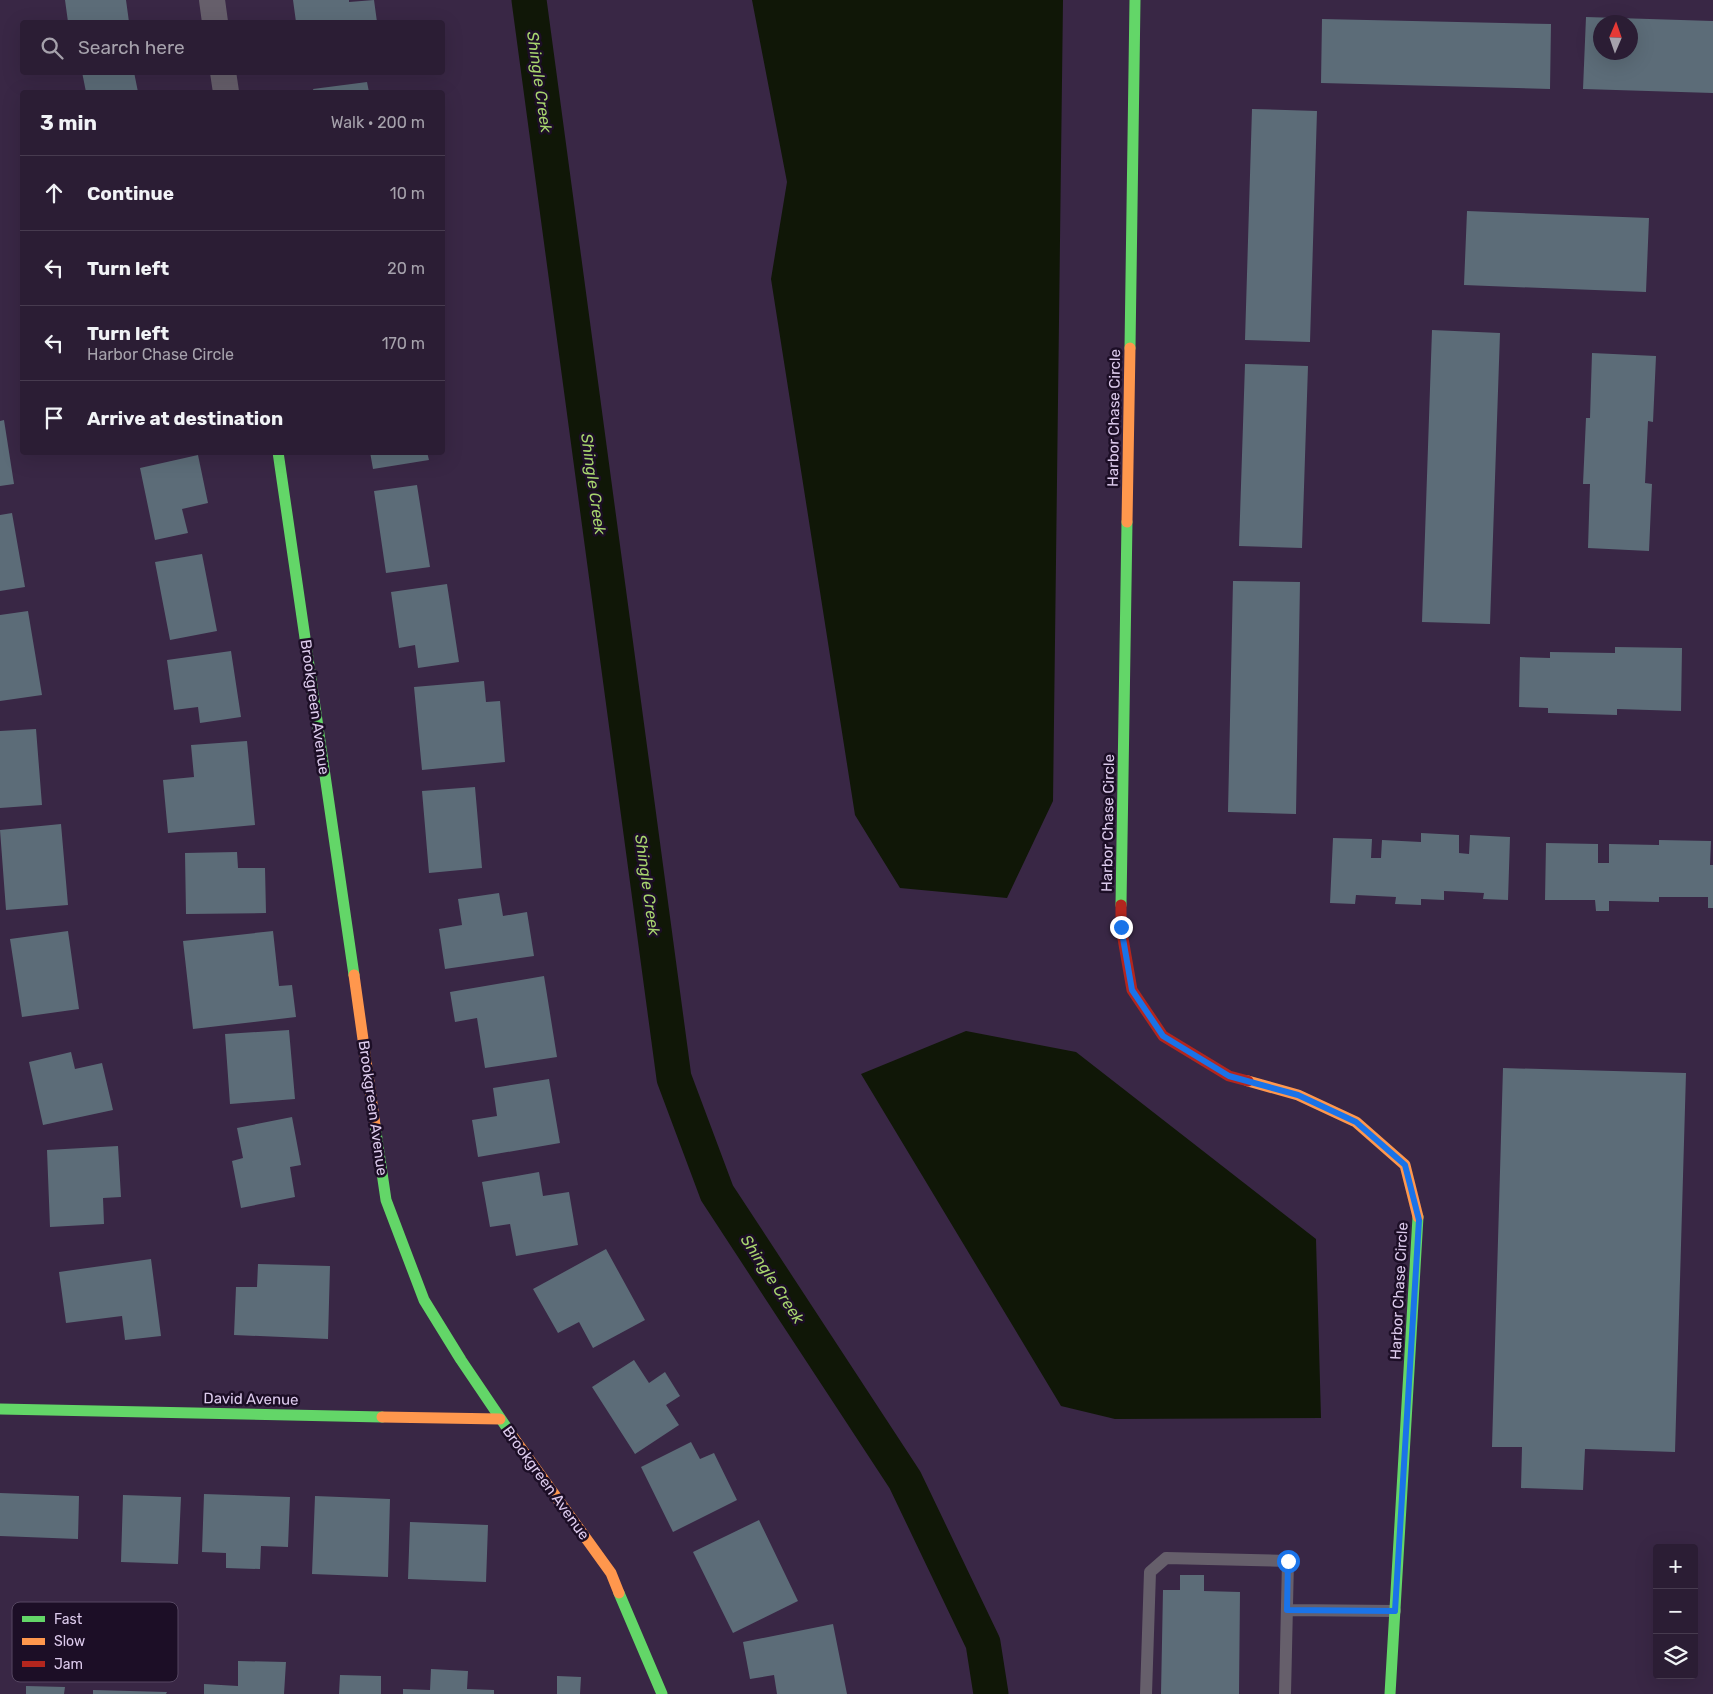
<!DOCTYPE html>
<html lang="en">
<head>
<meta charset="utf-8">
<style>
  body { margin:0; font-family:Rubik,sans-serif; background:#33263c; color:#f1f3f6 }
  .controls { position:absolute; right:15px; bottom:15px; display:grid; overflow:hidden; border-radius:5px; box-shadow:0 5px 20px #0002 }
  .controls button { width:45px; height:45px; display:grid; place-items:center; padding:0; border:0; border-bottom:1px solid #473b4f; background:#2b1d34; color:#f1f3f6; font:25px sans-serif }
  .compass { position:absolute; left:1593px; top:15px; width:45px; height:45px; border-radius:50%; background:#2b1d34; box-shadow:0 5px 20px #0002; rotate:2deg }
  .stop { position:absolute; width:15px; height:15px; margin:-11px; border:4px solid #1a73e8; border-radius:50%; background:#fff }
  .stop.end { background:#1a73e8; border-color:#fff; box-shadow:0 1px 5px #0008 }
  .list { margin:0; padding:0; list-style:none }
  h2 { display:flex; justify-content:space-between; align-items:center; height:65px; margin:0; padding:0 20px; font-size:21px }
  h2 small { font-size:16px; font-weight:400; color:#a6a2ac }
  .list li { display:grid; grid-template-columns:32px 1fr auto; gap:15px; align-items:center; box-sizing:border-box; height:75px; padding:0 20px; border-top:1px solid #473b4f }
  .list b { display:block; font-size:19px; white-space:nowrap }
  .list p { margin:0; font-size:16px; white-space:nowrap; color:#a6a2ac }
  .list em { font-size:16px; font-style:normal; color:#a6a2ac }
  .icon { flex:none; width:28px; height:28px; fill:none; stroke:currentColor; stroke-width:2; stroke-linecap:round; stroke-linejoin:round }
  .map { position:relative; flex:none; width:1713px; height:1694px; overflow:hidden }
  .search { position:absolute; background:#2b1d34; box-shadow:0 5px 20px #0002; left:20px; top:20px; width:425px; height:55px; display:flex; align-items:center; gap:12px; box-sizing:border-box; padding:0 18px; border-radius:5px; color:#a6a2ac; font-size:19px }
  .panel { position:absolute; background:#2b1d34; box-shadow:0 5px 20px #0002; left:20px; top:90px; width:425px; height:365px; border-radius:5px }
  .map>svg:first-child { display:block }
  .water { fill:#101707 }
  .lines { fill:none; stroke-linecap:round; stroke-linejoin:round }
  .canal { stroke:#101707; stroke-width:35 }
  .building { fill:#5c6c78; fill-rule:evenodd }
  .lane { stroke:#665f6b; stroke-width:12 }
  .street { stroke:#665f6b; stroke-width:26 }
  .fast { stroke:#63d668; stroke-width:11 }
  .slow { stroke:#ff974d; stroke-width:11 }
  .jam { stroke:#b3261e; stroke-width:11 }
  .route { stroke:#1a73e8; stroke-width:6 }
  .labels { text-anchor:middle; stroke-width:5; stroke-linejoin:round; paint-order:stroke }
  .street-label { font-size:15px; fill:#ddcbed; stroke:#1c0e26 }
  .water-label { font-size:16px; font-style:italic; fill:#a7d46e; stroke:#1c0e26 }
  .key { fill:#1c0e26; stroke:#564762; stroke-width:1 }
  .key-label { font-size:14px; fill:#ddcbed }
</style>
</head>
<body>
<div class="map">
<svg width="1713" height="1694" viewBox="0 0 1713 1694">
  <rect width="100%" height="100%" fill="#392745"/>
  <path class="water" d="M752 0H1063L1053 801 1007 898 900 888 855 815 771 279 787 182Z
    M966 1031 1076 1052 1316 1239 1321 1418 1115 1419 1061 1406 861 1074Z"/>
  <g class="lines">
    <path class="canal" d="M529 0 674 1078 717 1193 905 1480 983 1643 991 1694"/>
  </g>
  <path class="building" d="M65 0H126L129 22H68Z
    M293 0H349V2L374 0 377 22H296Z
    M1586 17 1713 21V93L1583 89ZM1600 22H1630V52H1600Z
    M1322 19 1551 24 1550 89 1321 83Z
    M82 72H134L138 92H86Z
    M367 82 369 92H314L313 89Z
    M1252 109 1317 111 1310 342 1245 340Z
    M1467 211 1649 218 1646 292 1464 285Z
    M1432 330 1500 333 1490 624 1422 622Z
    M1592 353 1656 356 1653 422 1648 421 1645 483 1652 484 1649 551 1588 548 1590 484H1583L1586 418H1590Z
    M1245 364 1308 366 1302 548 1239 546Z
    M4 420 14 484 0 486V421Z
    M370 452H427L429 460 373 469Z
    M198 455 208 503 182 509 188 533 155 540 140 468Z
    M417 485 430 567 386 573 374 491Z
    M12 513 25 587 0 591V515Z
    M202 554 217 631 170 640 155 562Z
    M1233 581 1300 582 1296 814 1228 812Z
    M447 584 459 662 418 668 415 645 399 648 391 592Z
    M28 611 42 695 0 701V615Z
    M1615 647 1682 648 1681 711 1617 709V715L1548 713V708L1519 707 1520 657 1550 658V652L1615 653Z
    M231 651 241 717 200 723 198 707 174 710 167 660Z
    M484 681 486 702 500 701 505 762 422 770 414 687Z
    M36 729 42 805 0 808V731Z
    M247 741 255 825 168 833 163 780 194 777 191 745Z
    M475 787 482 868 429 873 422 791Z
    M61 824 68 905 6 910 0 830Z
    M1421 833 1459 835V853L1469 854 1470 835 1510 837 1508 900 1483 899 1484 893 1444 891V900L1421 899V905L1395 904 1396 897 1356 895 1355 904 1330 903 1333 838 1372 839 1371 858H1381L1382 840 1421 842Z
    M1659 840 1711 841 1710 865H1713V908H1708V897H1659V902L1609 901V911H1596L1595 900H1545L1546 843 1598 844V863H1609V844L1659 845Z
    M237 852 238 868H265L266 913 186 914 185 853Z
    M499 893 503 916 527 912 534 956 445 969 439 929 462 925 458 899Z
    M68 931 79 1009 22 1017 10 939Z
    M273 931 279 986 292 985 296 1017 193 1029 183 941Z
    M544 976 557 1057 485 1068 477 1018 455 1022 450 992Z
    M289 1030 295 1099 230 1104 225 1034Z
    M71 1052 75 1069 102 1063 113 1110 43 1125 29 1062Z
    M1503 1068 1686 1073 1675 1452 1585 1449 1583 1490 1521 1488 1522 1447H1492Z
    M549 1079 560 1143 478 1157 472 1120 497 1116 493 1088Z
    M292 1117 301 1165 290 1167 295 1197 241 1208 232 1161 243 1158 237 1128Z
    M118 1146 121 1197 103 1198 104 1224 50 1227 47 1150Z
    M539 1172 543 1196 569 1192 578 1245 516 1256 510 1224 490 1227 482 1182Z
    M606 1249 645 1320 593 1348 579 1322 558 1333 533 1289Z
    M151 1259 161 1336 125 1340 122 1316 66 1323 59 1272Z
    M258 1264 330 1266 328 1339 234 1335 236 1287H257Z
    M634 1360 649 1383 665 1372 680 1396 666 1405 679 1425 635 1454 592 1387Z
    M691 1442 700 1459 714 1453 737 1500 673 1532 641 1467Z
    M0 1493 79 1496 78 1539 0 1536Z
    M204 1494 290 1497 288 1547 261 1546 260 1569 226 1568V1553L202 1552Z
    M123 1495 181 1497 178 1564 121 1562Z
    M315 1496 390 1499 388 1577 312 1574Z
    M759 1520 798 1601 733 1633 693 1552Z
    M410 1522 488 1525 486 1582 408 1579Z
    M1180 1575H1204V1591L1240 1592 1239 1694H1161L1163 1590H1180Z
    M833 1624 847 1694H777L774 1675 750 1679 743 1642Z
    M238 1661 286 1662 284 1694H204V1684L238 1686Z
    M431 1669 468 1671 467 1689 494 1690V1694H403V1689L430 1690Z
    M340 1675 381 1676V1694H339Z
    M557 1676 581 1677 580 1694H557Z
    M26 1686 65 1687 64 1694H26Z
    M93 1690 167 1692 166 1694H93Z"/>
  <g class="lines">
    <path class="lane" d="M1287 1610 1395 1611
      M1146 1694 1150 1572 1166 1558 1288 1561 1285 1694"/>
    <path class="street" d="M212 0 215 22
      M223 72 226 92"/>
    <path class="fast" d="M1130 348 1135 0
      M278 452 354 975
      M1121 905 1127 522
      M375 1125 386 1200 424 1300 461 1360 513 1437
      M0 1409 382 1417
      M619 1593 662 1694
      M1390 1694 1418 1217"/>
    <path class="slow" d="M1127 522 1130 348
      M354 975 375 1125
      M1248 1081 1298 1095 1356 1122 1405 1165 1418 1217
      M382 1417 500 1419
      M513 1437 611 1573 619 1593"/>
    <path class="jam" d="M1121 905V927L1132 990 1163 1036 1229 1076 1248 1081"/>
  </g>
  <g class="lines">
    <path class="route" d="M1121 927 1132 990 1163 1036 1229 1076 1298 1095 1356 1122 1405 1165 1419 1220 1395 1611 1287 1610 1288 1561"/>
  </g>
  <g class="labels">
    <g class="street-label">
      <text transform="translate(1114 418) rotate(-89)" y="5">Harbor Chase Circle</text>
      <text transform="translate(315 707) rotate(82)" y="5">Brookgreen Avenue</text>
      <text transform="translate(1108 823) rotate(-89)" y="5">Harbor Chase Circle</text>
      <text transform="translate(373 1108) rotate(82)" y="5">Brookgreen Avenue</text>
      <text transform="translate(1399 1291) rotate(-87)" y="5">Harbor Chase Circle</text>
      <text transform="translate(251 1399) rotate(1)" y="5">David Avenue</text>
      <text transform="translate(546 1483) rotate(54)" y="5">Brookgreen Avenue</text>
    </g>
    <g class="water-label">
      <text transform="translate(540 82) rotate(82)" y="6">Shingle Creek</text>
      <text transform="translate(594 484) rotate(82)" y="6">Shingle Creek</text>
      <text transform="translate(648 885) rotate(82)" y="6">Shingle Creek</text>
      <text transform="translate(773 1279) rotate(57)" y="6">Shingle Creek</text>
    </g>
  </g>
  <rect x="12" y="1602" width="166" height="80" rx="8" class="key"/>
  <rect x="22" y="1616" width="23" height="6" fill="#63d668"/>
  <rect x="22" y="1638" width="23" height="7" fill="#ff974d"/>
  <rect x="22" y="1661" width="23" height="6" fill="#b3261e"/>
  <g class="key-label">
    <text x="54" y="1624">Fast</text>
    <text x="54" y="1646">Slow</text>
    <text x="54" y="1669">Jam</text>
  </g>
</svg>
<div class="controls">
<button>+</button>
<button>−</button>
<button><svg class="icon" aria-label="layers" viewBox="0 0 24 24"><path d="M12 4l9 5-9 5-9-5zM3 14l9 5 9-5"/></svg></button>
</div>
<svg class="compass" viewBox="-18 -18 36 36"><path d="M0-13l5 13h-10z" fill="#e53935"/><path d="M0 13l5-13h-10z" fill="#a6a2ac"/></svg>
<div class="stop" style="left:1288px;top:1561px"></div>
<div class="stop end" style="left:1121px;top:927px"></div>
<div class="search"><svg class="icon" aria-label="search" viewBox="0 0 24 24"><circle cx="10" cy="10" r="6"/><path d="M15 15l6 6"/></svg>Search here</div>
<section class="panel">
<h2>3 min<small>Walk · 200 m</small></h2>
<ul class="list">
<li><svg class="icon" aria-label="ahead" viewBox="0 0 24 24"><path d="M12 20V5M6 11l6-6 6 6"/></svg><div><b>Continue</b></div><em>10 m</em></li>
<li><svg class="icon" aria-label="left" viewBox="0 0 24 24"><path d="M17 20v-9H6M10 6l-5 5 5 5"/></svg><div><b>Turn left</b></div><em>20 m</em></li>
<li><svg class="icon" aria-label="left" viewBox="0 0 24 24"><path d="M17 20v-9H6M10 6l-5 5 5 5"/></svg><div><b>Turn left</b><p>Harbor Chase Circle</p></div><em>170 m</em></li>
<li><svg class="icon" aria-label="arrive" viewBox="0 0 24 24"><path d="M6 21V4h12l-3 4 3 4H6"/></svg><div><b>Arrive at destination</b></div></li>
</ul>
</section>
</div>
</body>
</html>
